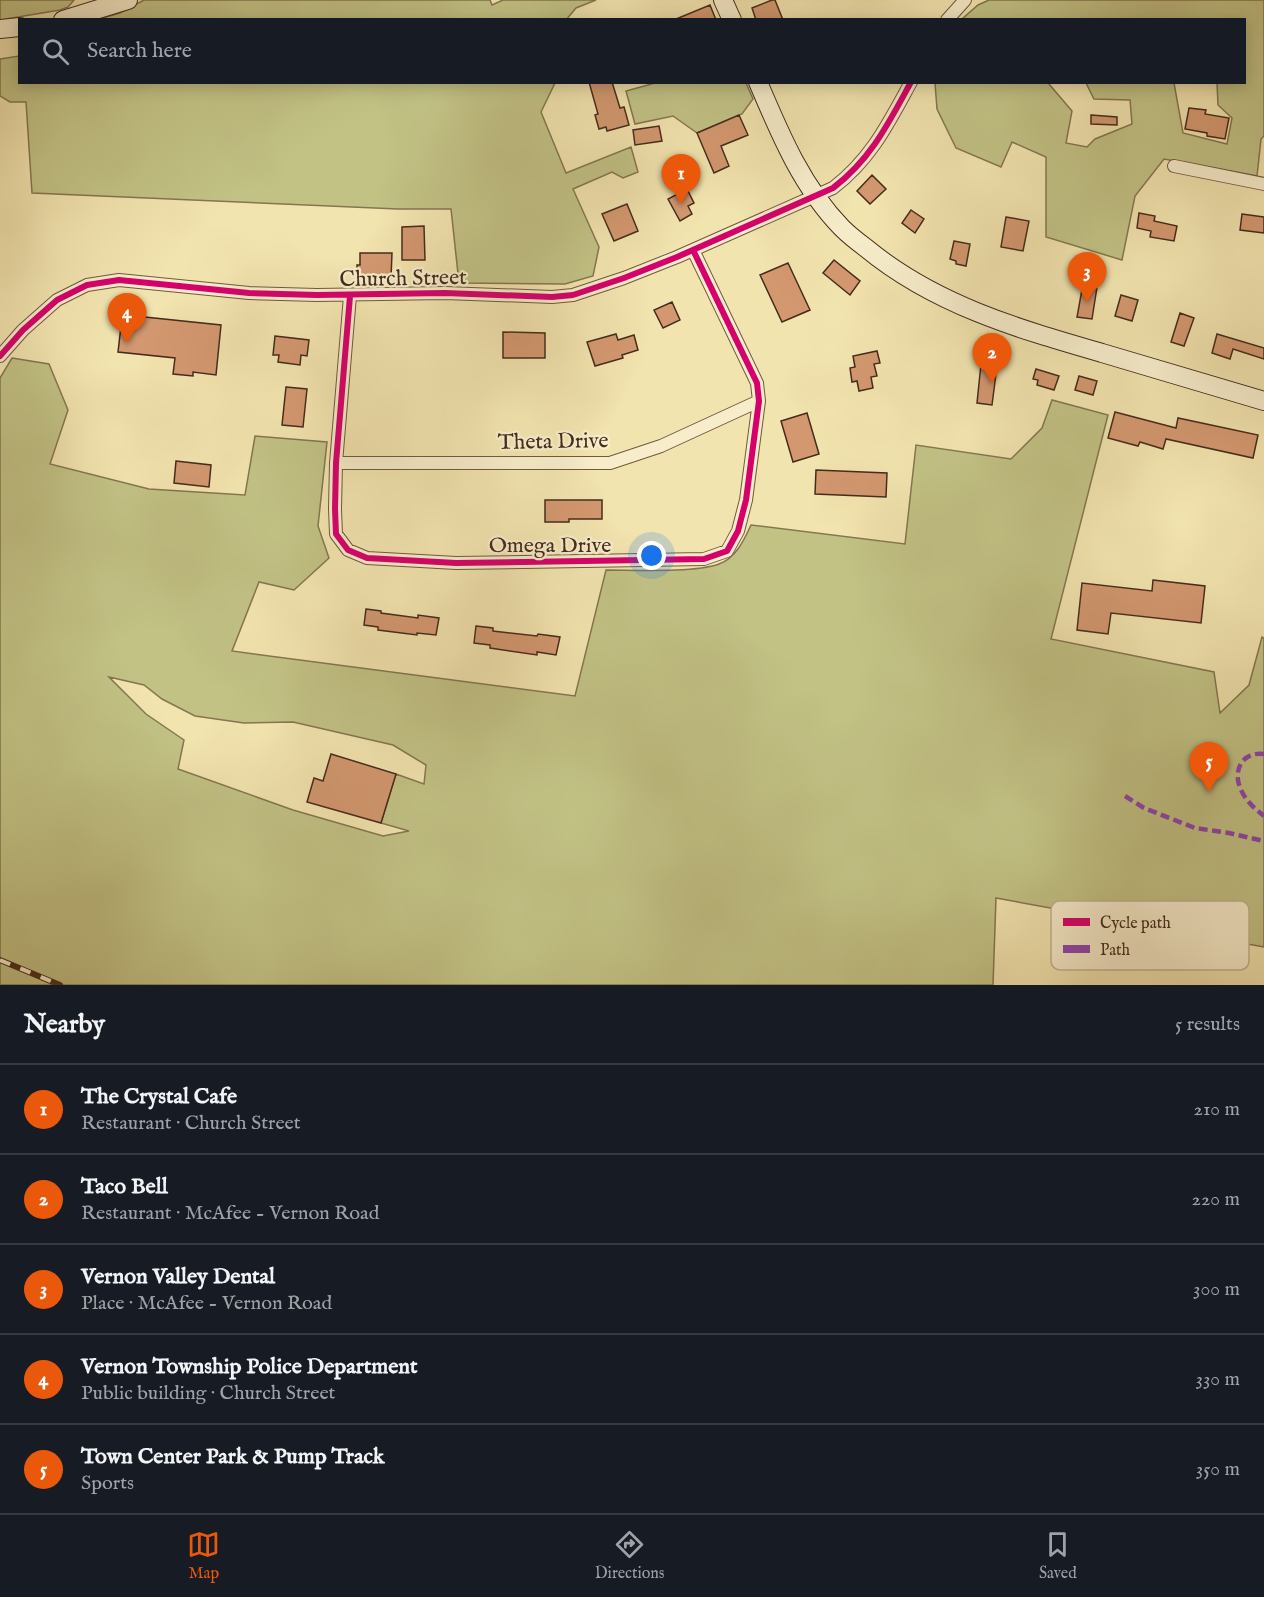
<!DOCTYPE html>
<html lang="en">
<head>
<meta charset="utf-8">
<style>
  body { margin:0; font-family:"IM FELL English",serif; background:#20242c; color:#f1f3f6 }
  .you { position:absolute; left:652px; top:556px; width:21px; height:21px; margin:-15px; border:4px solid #fff; border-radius:50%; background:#1a73e8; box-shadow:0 0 0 9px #1a73e833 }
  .badge { display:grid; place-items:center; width:39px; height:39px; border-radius:50%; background:#ea580c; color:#fff; font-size:20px; font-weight:700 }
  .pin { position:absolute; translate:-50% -50px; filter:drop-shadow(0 2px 3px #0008) }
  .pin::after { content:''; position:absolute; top:32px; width:21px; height:18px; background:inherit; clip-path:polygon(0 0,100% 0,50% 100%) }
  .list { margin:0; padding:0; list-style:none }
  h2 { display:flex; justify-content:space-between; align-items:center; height:78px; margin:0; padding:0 24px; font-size:26px }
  h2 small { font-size:20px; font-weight:400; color:#9ea1a6 }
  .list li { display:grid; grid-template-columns:39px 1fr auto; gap:18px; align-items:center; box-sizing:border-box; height:90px; padding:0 24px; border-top:2px solid #363941 }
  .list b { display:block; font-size:22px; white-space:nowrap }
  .list p { margin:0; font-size:20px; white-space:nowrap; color:#9ea1a6 }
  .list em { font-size:20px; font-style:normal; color:#9ea1a6 }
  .icon { flex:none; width:33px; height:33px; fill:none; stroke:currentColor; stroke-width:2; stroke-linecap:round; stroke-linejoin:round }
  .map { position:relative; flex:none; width:1264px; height:985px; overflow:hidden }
  .search { position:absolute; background:#171b24; box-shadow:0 3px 15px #0003; left:18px; right:18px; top:18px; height:66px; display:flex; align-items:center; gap:15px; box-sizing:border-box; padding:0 21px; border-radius:0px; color:#9ea1a6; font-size:22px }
  .sheet { height:528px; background:#171b24 }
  nav { display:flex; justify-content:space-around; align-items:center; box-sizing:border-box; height:84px; border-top:2px solid #363941; background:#171b24; font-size:16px; color:#9ea1a6 }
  nav a { display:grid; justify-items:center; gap:3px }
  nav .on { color:#ea580c }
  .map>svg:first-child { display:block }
  .green { fill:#c2c285; stroke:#847650; stroke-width:1.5; fill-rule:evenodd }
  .building { fill:#d39870; stroke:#452b1c; stroke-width:1.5 }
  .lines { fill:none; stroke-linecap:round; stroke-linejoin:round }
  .street-casing { stroke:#705941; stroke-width:14 }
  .secondary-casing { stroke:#452b1c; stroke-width:20 }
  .street { stroke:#f7edcb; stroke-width:12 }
  .secondary { stroke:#f7edcb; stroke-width:18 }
  .rail-casing { stroke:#452b1c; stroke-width:6 }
  .rail { stroke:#f7edcb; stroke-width:4; stroke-dasharray:11; stroke-linecap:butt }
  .quiet { stroke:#8e44ad; stroke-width:4.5; stroke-dasharray:9 4.5; stroke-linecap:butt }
  .cycleway-casing { stroke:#f7edcb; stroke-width:10 }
  .cycleway { stroke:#d6006c; stroke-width:6 }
  .labels { text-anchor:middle; stroke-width:4.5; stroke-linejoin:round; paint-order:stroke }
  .street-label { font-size:22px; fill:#452b1c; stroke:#f7edcb }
  .key { fill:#f7edcb; stroke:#c2b396; stroke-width:1.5 }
  .key-label { font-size:16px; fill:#452b1c }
</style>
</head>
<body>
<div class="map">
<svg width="1264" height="985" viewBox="0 0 1264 985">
  <rect width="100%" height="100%" fill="#f2e4af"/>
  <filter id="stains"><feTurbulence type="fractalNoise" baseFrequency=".00333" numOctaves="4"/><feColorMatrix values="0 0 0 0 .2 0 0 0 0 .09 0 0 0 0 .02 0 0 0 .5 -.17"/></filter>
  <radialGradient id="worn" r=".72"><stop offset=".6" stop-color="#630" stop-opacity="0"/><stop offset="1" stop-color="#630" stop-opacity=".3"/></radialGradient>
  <path class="green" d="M0 0H74L68 7 60 10 0 20Z
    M144 0H490L492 5 503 0H596L576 8 566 20H96L120 13Z
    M989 0H1264V136L1261 139 1257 176 1164 159 1135 196 1122 260 1046 237V157L1012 142 1001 167 956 148 937 109 935 83H1051L1049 84 1072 111 1066 143 1087 147 1095 139 1132 124 1130 100 1094 99 1086 83H1174L1183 133 1227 144 1232 118 1218 105 1217 83 1244 82V20L962 19 978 5Z
    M19 56 20 82 555 83 541 112 566 173 631 147 638 172 623 178 612 172 573 189 599 247 593 276 565 284 459 283 451 209H398L32 193 26 102H10L0 96V59Z
    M655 83H746L753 99 742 114 697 133 673 116 635 124 626 91Z
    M12 358 49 364 68 410 50 464 149 489 245 495 255 436 327 442 318 526 329 558 294 590 259 582 232 651 575 696 606 570C635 570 694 573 719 564 736 558 744 540 751 525L905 544 916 445 1011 459 1042 428 1052 400 1108 415 1051 639 1214 672 1220 713 1249 685 1262 637 1264 638V947L996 898 993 985H0V378ZM109 677 144 685 162 699 195 716 244 723 293 722 393 745 426 765 424 784 396 774 381 823 409 831 383 836 293 810 178 769 184 740 146 714Z"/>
  <path class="building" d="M772 0H775L783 20H756L752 8Z
    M710 5 716 20H676V19Z
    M589 82H612L620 108 624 107 629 125 607 131 606 127 599 129 595 115 598 114Z
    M1189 108 1206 110 1205 114 1229 118 1225 139 1207 136V133L1185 129Z
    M739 115 748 135 721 146 729 166 714 173 697 133Z
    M1091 115 1117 117V125L1091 124Z
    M659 126 662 141 635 145 633 130Z
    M872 175 886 189 870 204 857 191Z
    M687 189 694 203 688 206 692 214 680 221 668 199Z
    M627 204 638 231 614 241 602 214Z
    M911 210 924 219 915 233 902 223Z
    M1139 213 1155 216 1154 221 1177 226 1174 241 1150 237 1151 231 1137 228Z
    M1242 214 1264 217V233L1240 230Z
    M1006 217 1029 221 1023 251 1001 247Z
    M424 226 425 260H402V227Z
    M954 241 970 244 966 266 956 264V261L950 259Z
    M360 253H392L391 278H357V265H360Z
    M834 260 860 281 850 295 823 273Z
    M788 263 810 310 782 322 760 275Z
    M1083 284 1097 287 1092 319 1077 317Z
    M1121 295 1138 300 1132 321 1115 316Z
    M672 302 680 320 663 328 654 310Z
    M1180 313 1194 318 1184 346 1171 342Z
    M116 314 221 325 216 375 193 372V376L173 374 175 358 118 352 121 326 115 325Z
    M503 332 545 333V358H503Z
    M616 334 618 340 634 335 638 350 622 355 623 358 595 366 587 342Z
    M1217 334 1264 348V359L1233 349 1230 359 1212 353Z
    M275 336 309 340 307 356 301 355 300 365 278 362 279 355H273Z
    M877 351 880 363 874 364 877 376 871 377 873 388 859 391 857 381 852 382 850 368 855 367 853 356Z
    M981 364 997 366 992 405 977 403Z
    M1036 369 1059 376 1054 390 1037 385 1038 380 1033 379Z
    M1079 376 1097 381 1093 395 1075 390Z
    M286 387 307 389 303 427 282 425Z
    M1115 412 1176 428 1178 418 1258 435 1253 458 1166 439 1163 449 1140 442 1138 446 1108 438Z
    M807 413 819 454 793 462 781 421Z
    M176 461 211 465 209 487 174 483Z
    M816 470 887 473 886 497 815 494Z
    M545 500H602V519H569V522H545Z
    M1153 580 1205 586 1201 623 1111 613 1108 634 1077 630 1082 583 1152 591Z
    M366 609 381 611V613L418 618V615L439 618 436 635 417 633V635L378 630V627L364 625Z
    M476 626 493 628V631L537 636 538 634 560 637 556 655 537 652V655L490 648V645L474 643Z
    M331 754 396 774 381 823 307 802 314 778 323 781Z"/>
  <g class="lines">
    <defs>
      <path id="street" d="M947 20 965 0
        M1174 166 1264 184
        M350 296 336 463 335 509 336 534 348 550 367 558 456 563 704 559 727 551 738 531 746 500 759 401 757 383 693 250
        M0 356 23 330 57 300 87 285 119 280 249 293 317 295 445 293 552 297 573 295 624 278 677 257 833 188C871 159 888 124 911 82
        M336 463H610L661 446 759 401"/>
      <path id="secondary" d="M723 0 732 20
        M63 20 128 0
        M0 29 20 27
        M758 82C780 134 802 187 842 228 849 235 858 242 866 248 935 305 1019 329 1102 353 1156 369 1210 385 1264 401"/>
    </defs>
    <use href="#street" class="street-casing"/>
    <use href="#secondary" class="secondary-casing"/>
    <use href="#street" class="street"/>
    <use href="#secondary" class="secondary"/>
    <defs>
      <path id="rail" d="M0 960 60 985"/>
    </defs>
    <use href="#rail" class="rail-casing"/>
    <use href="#rail" class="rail"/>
    <path class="quiet" d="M1264 754C1242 751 1232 771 1241 790 1246 801 1255 809 1264 816
      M1125 796 1144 808 1195 828 1229 833 1264 841"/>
    <defs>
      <path id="cycleway" d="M350 296 336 463 335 509 336 534 348 550 367 558 456 563 704 559 727 551 738 531 746 500 759 401 757 383 693 250
        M0 356 23 330 57 300 87 285 119 280 249 293 317 295 445 293 552 297 573 295 624 278 677 257 833 188C871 159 888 124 911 82"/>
    </defs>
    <use href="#cycleway" class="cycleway-casing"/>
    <use href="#cycleway" class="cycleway"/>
  </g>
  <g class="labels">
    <g class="street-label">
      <text transform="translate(403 277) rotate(-1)" y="8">Church Street</text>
      <text transform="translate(553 440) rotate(-1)" y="8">Theta Drive</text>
      <text x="550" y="552">Omega Drive</text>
    </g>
  </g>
  <rect x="1051" y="901" width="198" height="69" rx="9" class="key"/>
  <rect x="1063" y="918" width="27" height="8" fill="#d6006c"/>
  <rect x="1063" y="945" width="27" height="8" fill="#8e44ad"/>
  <g class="key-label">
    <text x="1100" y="928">Cycle path</text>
    <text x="1100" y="955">Path</text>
  </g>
  <rect width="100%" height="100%" filter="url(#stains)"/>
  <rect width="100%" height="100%" fill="url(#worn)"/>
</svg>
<div class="you"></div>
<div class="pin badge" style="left:681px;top:204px">1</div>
<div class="pin badge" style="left:992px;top:383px">2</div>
<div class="pin badge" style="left:1087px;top:302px">3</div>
<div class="pin badge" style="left:127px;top:343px">4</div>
<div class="pin badge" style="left:1209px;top:792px">5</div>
<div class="search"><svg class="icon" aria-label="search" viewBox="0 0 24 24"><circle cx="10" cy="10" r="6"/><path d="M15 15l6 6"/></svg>Search here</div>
</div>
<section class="sheet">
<h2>Nearby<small>5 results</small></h2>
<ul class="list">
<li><span class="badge">1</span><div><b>The Crystal Cafe</b><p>Restaurant · Church Street</p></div><em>210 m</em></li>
<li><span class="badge">2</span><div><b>Taco Bell</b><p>Restaurant · McAfee - Vernon Road</p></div><em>220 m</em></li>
<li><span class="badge">3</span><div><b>Vernon Valley Dental</b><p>Place · McAfee - Vernon Road</p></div><em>300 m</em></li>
<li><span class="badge">4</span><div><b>Vernon Township Police Department</b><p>Public building · Church Street</p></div><em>330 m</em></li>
<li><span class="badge">5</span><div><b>Town Center Park &amp; Pump Track</b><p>Sports</p></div><em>350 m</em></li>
</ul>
</section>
<nav>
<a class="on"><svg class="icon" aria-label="map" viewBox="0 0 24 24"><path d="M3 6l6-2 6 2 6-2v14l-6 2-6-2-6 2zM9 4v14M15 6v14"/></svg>Map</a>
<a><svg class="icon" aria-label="directions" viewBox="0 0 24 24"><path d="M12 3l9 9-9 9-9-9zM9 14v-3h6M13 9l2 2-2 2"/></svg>Directions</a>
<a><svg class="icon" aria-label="saved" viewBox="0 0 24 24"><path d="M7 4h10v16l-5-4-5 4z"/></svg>Saved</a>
</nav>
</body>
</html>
